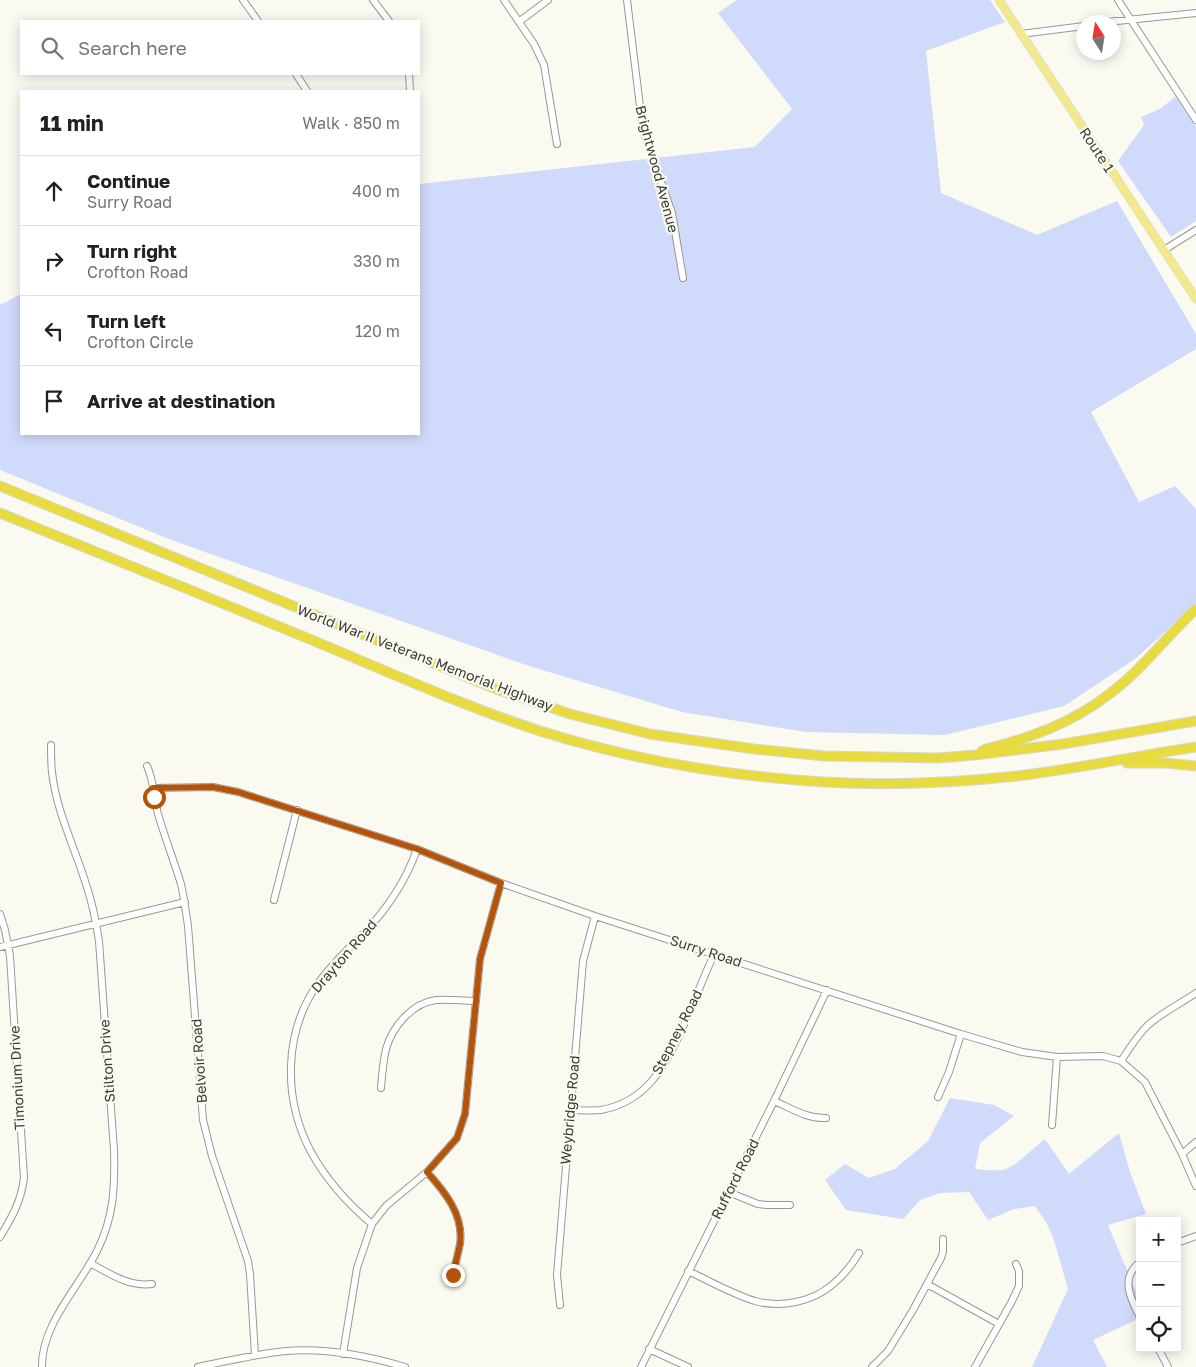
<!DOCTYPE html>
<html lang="en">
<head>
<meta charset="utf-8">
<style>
  body { margin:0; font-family:"Golos Text",sans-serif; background:#f6f6f6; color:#202124 }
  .controls { position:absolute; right:15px; bottom:15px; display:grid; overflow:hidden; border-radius:0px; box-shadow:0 2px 12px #0003 }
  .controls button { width:45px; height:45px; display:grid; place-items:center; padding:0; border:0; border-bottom:1px solid #e0e0e0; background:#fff; color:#202124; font:25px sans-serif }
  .compass { position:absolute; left:1076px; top:15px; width:45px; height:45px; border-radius:50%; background:#fff; box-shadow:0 2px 12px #0003; rotate:348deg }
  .stop { position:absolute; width:15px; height:15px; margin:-11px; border:4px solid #b45309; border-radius:50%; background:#fff }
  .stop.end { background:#b45309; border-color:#fff; box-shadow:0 1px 5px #0008 }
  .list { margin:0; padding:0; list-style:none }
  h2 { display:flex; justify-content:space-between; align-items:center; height:65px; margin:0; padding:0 20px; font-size:21px }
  h2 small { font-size:16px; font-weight:400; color:#757577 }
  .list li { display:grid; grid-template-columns:32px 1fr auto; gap:15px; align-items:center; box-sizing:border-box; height:70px; padding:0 20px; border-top:1px solid #e0e0e0 }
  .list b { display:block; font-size:19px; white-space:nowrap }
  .list p { margin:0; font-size:16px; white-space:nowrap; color:#757577 }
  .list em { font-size:16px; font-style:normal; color:#757577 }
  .icon { flex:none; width:28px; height:28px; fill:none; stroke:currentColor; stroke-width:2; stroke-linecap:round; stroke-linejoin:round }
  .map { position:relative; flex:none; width:1196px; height:1367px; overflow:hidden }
  .search { position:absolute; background:#fff; box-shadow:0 2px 12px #0003; left:20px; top:20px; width:400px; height:55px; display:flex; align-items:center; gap:12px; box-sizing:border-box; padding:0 18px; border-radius:0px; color:#757577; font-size:19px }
  .panel { position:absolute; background:#fff; box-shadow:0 2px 12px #0003; left:20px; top:90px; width:400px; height:345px; border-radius:0px }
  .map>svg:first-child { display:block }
  .green { fill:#d0dafb }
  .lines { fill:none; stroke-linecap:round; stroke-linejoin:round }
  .minor-casing { stroke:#999991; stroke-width:8 }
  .major-casing { stroke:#d8d8d7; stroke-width:9 }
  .highway-casing { stroke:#d8d8d7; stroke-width:11 }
  .minor { stroke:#fff; stroke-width:6 }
  .major { stroke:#f1e98c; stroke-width:8 }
  .highway { stroke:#e8db3f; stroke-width:9 }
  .route { stroke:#b45309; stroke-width:6 }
  .labels { text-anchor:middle; stroke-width:4.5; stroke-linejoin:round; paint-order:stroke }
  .street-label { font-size:14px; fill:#3c3c38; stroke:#fafaf1 }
</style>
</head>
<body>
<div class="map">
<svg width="1196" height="1367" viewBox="0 0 1196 1367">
  <rect width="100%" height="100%" fill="#fafaf1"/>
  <path class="green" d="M737 0H990L1005 22 926 51 941 193 1037 235 1117 201 1196 334V349L1091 412 1139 502 1175 486 1196 509V604L1135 659 1064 706 945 735 806 732 682 712 526 665 174 541 0 470V305L21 294V434H419V184L755 147 792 109 718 13Z
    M1176 96 1196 127V221L1171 237 1118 161 1144 125 1141 117 1160 109Z
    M950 1098 994 1105 1014 1116 980 1143 975 1169C984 1170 994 1171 1003 1170 1015 1168 1035 1146 1045 1139L1069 1174 1119 1133 1130 1172 1146 1214 1108 1225 1140 1301V1318L1093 1340 1107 1367H1032L1068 1289 1054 1240 1046 1222 1035 1206 1014 1209 988 1220 969 1192 940 1193 920 1200 903 1219 846 1210 825 1180 845 1164 869 1178 895 1169 928 1141Z"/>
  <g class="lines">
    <defs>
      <path id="minor" d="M243 0 258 21
        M373 0 389 21
        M504 0 534 44 544 65 557 144
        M627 0 642 123 645 136 672 213 683 278
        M1118 0 1196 120
        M520 21 548 0
        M1107 22 1196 13
        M1021 34 1084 26
        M296 74 307 91
        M409 74 410 91
        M1164 250 1196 230
        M147 766C154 781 154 798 158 814 165 838 174 861 181 884 184 898 186 912 188 926L203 1120 212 1156 248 1261 250 1274 255 1355
        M153 788 213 787 238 792 417 849 501 883 595 916 961 1034 1022 1052 1057 1057 1103 1056 1121 1061 1145 1082 1182 1154 1196 1186
        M274 900 297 810
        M0 914 5 930 10 956 24 1178C21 1202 12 1217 0 1237
        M0 947 185 902
        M1121 1061C1129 1049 1137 1036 1147 1026 1161 1013 1180 1004 1196 993
        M381 1088C382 1075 383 1062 386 1049 392 1027 412 1003 436 1000 449 999 462 1001 475 1001
        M938 1097 949 1072 961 1034
        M774 1101C791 1108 807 1119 826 1118
        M570 1110C580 1110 591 1111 601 1110 646 1102 665 1067 682 1029 693 1004 703 979 714 954
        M1052 1125 1057 1057
        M1182 1154 1196 1142
        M427 1172C445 1192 464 1215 460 1244 458 1254 455 1265 453 1275
        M728 1192 758 1204 767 1205H790
        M372 1224C348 1204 326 1179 311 1152 283 1099 283 1032 319 982 332 964 349 948 365 932 387 909 407 879 417 849
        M1177 1243 1196 1236
        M1140 1262C1120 1278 1130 1298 1140 1317
        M90 1263C110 1274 129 1287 152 1284
        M688 1271C710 1281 732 1294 755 1301 781 1308 812 1302 832 1285 843 1276 852 1265 859 1253
        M927 1284 999 1324
        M560 1305 557 1275 583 961 595 916
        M1158 1348 1168 1367
        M649 1349 688 1367
        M343 1354 357 1268 372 1224 386 1206 427 1172 457 1138 465 1114 480 959 501 883
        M42 1367C41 1325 79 1287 97 1251 114 1217 115 1187 114 1150L99 941C96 921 92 901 85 881 74 846 56 810 52 772 51 763 51 754 51 745
        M198 1367C227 1361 256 1354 286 1351 324 1348 368 1356 405 1367
        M641 1367 774 1101 827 990
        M872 1367 888 1351 913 1310 941 1258 943 1252V1239
        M975 1367 1011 1303 1019 1286V1271L1016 1264"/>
      <path id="major" d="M999 0 1196 299"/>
      <path id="highway" d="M0 486 496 689 570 714 650 734 754 749 824 756 938 758 975 755 1063 744 1196 721
        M0 513C102 554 205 596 307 638 384 670 461 705 540 731 632 760 727 776 823 782 887 786 953 783 1017 776 1077 769 1136 756 1196 747
        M982 751 986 749C1030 738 1072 723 1108 695 1141 671 1166 637 1196 609
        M1127 763H1166L1196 766"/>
    </defs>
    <use href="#minor" class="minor-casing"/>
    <use href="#major" class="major-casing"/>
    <use href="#highway" class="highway-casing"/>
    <use href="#minor" class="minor"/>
    <use href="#major" class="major"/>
    <use href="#highway" class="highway"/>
  </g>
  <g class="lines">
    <path class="route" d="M154 797 153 788 213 787 238 792 417 849 501 883 480 959 465 1114 457 1138 427 1172C445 1192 464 1215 460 1244 458 1254 455 1265 453 1275"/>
  </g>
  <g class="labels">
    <g class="street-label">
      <text transform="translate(1097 150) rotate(57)" y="5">Route 1</text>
      <text transform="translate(657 169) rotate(75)" y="5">Brightwood Avenue</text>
      <text transform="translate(425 658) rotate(21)" y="5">World War II Veterans Memorial Highway</text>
      <text transform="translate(706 951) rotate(18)" y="5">Surry Road</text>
      <text transform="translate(344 956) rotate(-49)" y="5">Drayton Road</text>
      <text transform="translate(677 1032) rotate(-63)" y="5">Stepney Road</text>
      <text transform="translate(107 1061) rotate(-94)" y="5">Stilton Drive</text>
      <text transform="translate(199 1061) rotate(-94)" y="5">Belvoir Road</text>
      <text transform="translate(17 1078) rotate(-93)" y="5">Timonium Drive</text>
      <text transform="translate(570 1110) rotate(-85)" y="5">Weybridge Road</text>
      <text transform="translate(735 1179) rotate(-63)" y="5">Rufford Road</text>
    </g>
  </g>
</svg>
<div class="controls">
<button>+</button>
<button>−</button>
<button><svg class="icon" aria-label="locate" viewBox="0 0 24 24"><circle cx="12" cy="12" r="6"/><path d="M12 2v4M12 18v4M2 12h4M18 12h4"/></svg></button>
</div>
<svg class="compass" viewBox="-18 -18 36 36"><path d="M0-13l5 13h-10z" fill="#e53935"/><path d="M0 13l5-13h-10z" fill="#757577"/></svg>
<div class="stop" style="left:154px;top:797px"></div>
<div class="stop end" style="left:453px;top:1275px"></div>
<div class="search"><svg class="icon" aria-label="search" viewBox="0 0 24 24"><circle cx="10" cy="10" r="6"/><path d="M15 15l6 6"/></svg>Search here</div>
<section class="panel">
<h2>11 min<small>Walk · 850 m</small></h2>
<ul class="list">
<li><svg class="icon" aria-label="ahead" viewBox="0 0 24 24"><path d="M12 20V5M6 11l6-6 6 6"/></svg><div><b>Continue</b><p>Surry Road</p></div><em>400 m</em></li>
<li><svg class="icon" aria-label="right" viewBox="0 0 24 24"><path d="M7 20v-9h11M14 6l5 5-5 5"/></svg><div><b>Turn right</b><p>Crofton Road</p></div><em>330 m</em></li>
<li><svg class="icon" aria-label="left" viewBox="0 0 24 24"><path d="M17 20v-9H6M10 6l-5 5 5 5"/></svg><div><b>Turn left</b><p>Crofton Circle</p></div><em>120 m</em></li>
<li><svg class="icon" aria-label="arrive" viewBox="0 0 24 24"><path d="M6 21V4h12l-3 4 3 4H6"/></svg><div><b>Arrive at destination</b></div></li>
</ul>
</section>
</div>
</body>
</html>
